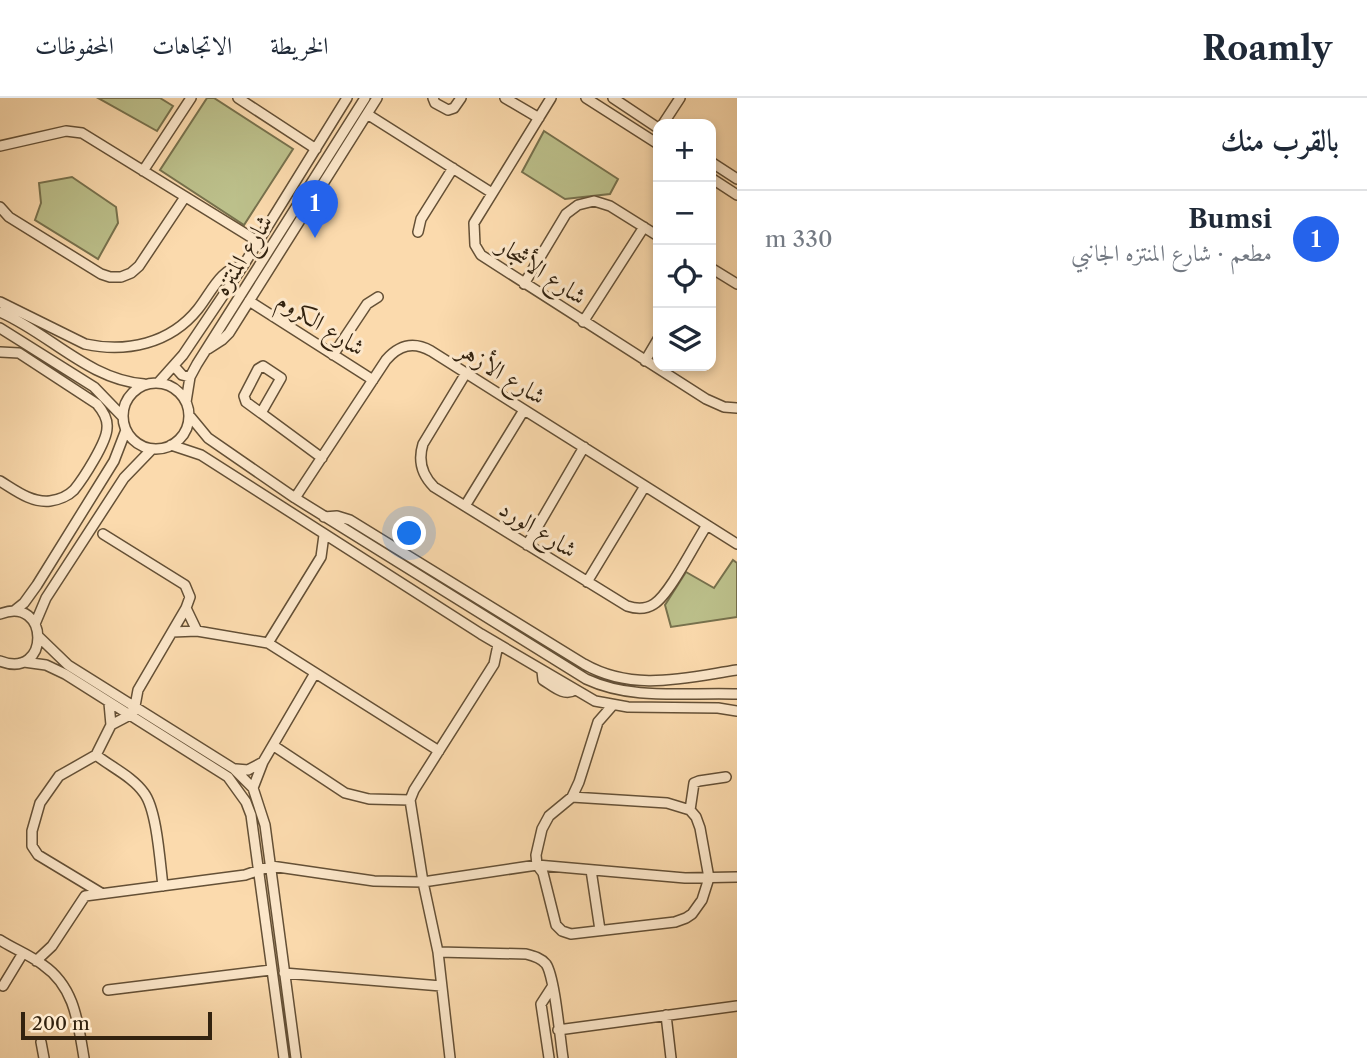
<!DOCTYPE html>
<html lang="ar">
<head>
<meta charset="utf-8">
<style>
  body { margin:0; font-family:"Libre Caslon Text",Amiri,serif; background:#f6f6f7; color:#1f2937; direction:rtl }
  .controls { position:absolute; right:21px; top:21px; display:grid; overflow:hidden; border-radius:14px; box-shadow:0 4px 10px #0003 }
  .controls button { width:63px; height:63px; display:grid; place-items:center; padding:0; border:0; border-bottom:2px solid #e0e1e3; background:#fff; color:#1f2937; font:35px sans-serif }
  .scale { position:absolute; left:21px; bottom:18px; width:191px; box-sizing:border-box; padding-left:7px; border:4px solid #32220f; border-top:0; font-size:19px; line-height:24px; white-space:nowrap; color:#32220f; -webkit-text-stroke:5px #fce7ca; paint-order:stroke }
  .you { position:absolute; left:410px; top:436px; width:24px; height:24px; margin:-18px; border:5px solid #fff; border-radius:50%; background:#1a73e8; box-shadow:0 0 0 10px #1a73e833 }
  .badge { display:grid; place-items:center; width:46px; height:46px; border-radius:50%; background:#2563eb; color:#fff; font-size:23px; font-weight:700 }
  .pin { position:absolute; translate:-50% -58px; filter:drop-shadow(0 2px 4px #0008) }
  .pin::after { content:''; position:absolute; top:37px; width:24px; height:21px; background:inherit; clip-path:polygon(0 0,100% 0,50% 100%) }
  .list { margin:0; padding:0; list-style:none }
  h2 { display:flex; justify-content:space-between; align-items:center; height:91px; margin:0; padding:0 28px; font-size:30px }
  h2 small { font-size:23px; font-weight:400; color:#747a83 }
  .list li { display:grid; grid-template-columns:46px 1fr auto; gap:21px; align-items:center; box-sizing:border-box; height:98px; padding:0 28px; border-top:2px solid #e0e1e3 }
  .list b { display:block; font-size:26px; white-space:nowrap }
  .list p { margin:0; font-size:23px; white-space:nowrap; color:#747a83 }
  .list em { font-size:23px; font-style:normal; color:#747a83 }
  .icon { flex:none; width:38px; height:38px; fill:none; stroke:currentColor; stroke-width:2; stroke-linecap:round; stroke-linejoin:round }
  .map { position:relative; flex:none; width:737px; height:960px; overflow:hidden; direction:ltr }
  header { display:flex; align-items:center; gap:42px; box-sizing:border-box; height:98px; padding:0 35px; background:#fff; border-bottom:2px solid #e0e1e3 }
  header strong { font-size:33px }
  nav { display:flex; gap:38px; margin-inline-start:auto; font-size:24px }
  main { display:flex }
  aside { flex:1; background:#fff }
  .map>svg:first-child { display:block }
  .green { fill:#bcc08b; stroke:#77714d; stroke-width:2 }
  .lines { fill:none; stroke-linecap:round; stroke-linejoin:round }
  .minor-casing { stroke:#645036; stroke-width:12 }
  .minor { stroke:#fce7ca; stroke-width:9 }
  .labels { text-anchor:middle; stroke-width:6; stroke-linejoin:round; paint-order:stroke }
  .street-label { font-size:24px; fill:#32220f; stroke:#fce7ca }
</style>
</head>
<body>
<header>
<strong>Roamly</strong>
<nav><a>الخريطة</a><a>الاتجاهات</a><a>المحفوظات</a></nav>
</header>
<main>
<aside>
<h2>بالقرب منك<small></small></h2>
<ul class="list">
<li><span class="badge">1</span><div><b>Bumsi</b><p>مطعم · شارع المنتزه الجانبي</p></div><em>330 m</em></li>
</ul>
</aside>
<div class="map">
<svg width="737" height="960" viewBox="0 0 737 960">
  <rect width="100%" height="100%" fill="#fbdaad"/>
  <filter id="stains"><feTurbulence type="fractalNoise" baseFrequency=".00286" numOctaves="4"/><feColorMatrix values="0 0 0 0 .2 0 0 0 0 .09 0 0 0 0 .02 0 0 0 .5 -.17"/></filter>
  <radialGradient id="worn" r=".72"><stop offset=".6" stop-color="#630" stop-opacity="0"/><stop offset="1" stop-color="#630" stop-opacity=".3"/></radialGradient>
  <path class="green" d="M98 0H160L173 8 157 33Z
    M207 0H214L293 51 244 127 160 72Z
    M544 33 618 81 610 96 565 101 522 74Z
    M72 79 116 109 118 125 98 161 35 122 41 105 39 85Z
    M733 462 737 465V519L671 529 665 507 686 474 714 490Z"/>
  <g class="lines">
    <defs>
      <path id="minor" d="M238 0 316 51
        M433 0 435 5 448 12 454 10 461 0
        M505 0 539 20
        M551 0 474 125 475 147 481 157 706 301 724 309 737 310
        M586 0 658 46
        M613 0 658 30
        M367 16 492 95
        M663 26 680 0
        M0 48 66 33 82 35 257 143
        M711 64 737 81
        M143 73 191 0
        M711 80 737 97
        M0 109 9 119 101 176 110 179H121L131 175 139 168 185 99
        M418 134 421 121 453 70
        M711 170 737 186
        M524 186 566 116 578 107 594 103 610 108 658 138
        M249 203 373 282
        M0 204 85 246C126 255 170 246 198 211 211 195 221 169 243 168
        M0 214C49 235 89 282 144 286
        M583 224 644 129
        M0 230 94 289 122 318
        M208 251 222 242 229 235 377 0
        M0 254 19 255 97 306C103 313 108 321 107 330 107 344 83 381 74 392 68 398 58 402 50 403 31 405 15 392 0 383
        M333 257 367 206 378 199
        M645 263 658 241
        M174 268 182 277 190 279
        M466 275 423 346C418 362 421 376 434 389L627 508C636 511 645 512 654 506 670 496 695 445 707 427
        M123 318a33 33 0 1 1 66 0a33 33 0 1 1-66 0Z
        M158 285 183 257 243 168 347 0
        M186 304 190 279 197 266 365 0
        M261 315 246 304 244 298 258 271 263 268 281 280 261 315 322 360
        M189 317 208 340 295 400 586 581C633 603 686 594 737 596
        M171 347 201 357 481 536 595 603 628 609 718 610 737 613
        M295 400 386 262C399 247 413 243 431 253L737 446
        M465 408 524 312
        M324 419 337 418 350 422 584 566C633 594 684 580 737 572
        M103 436 185 487 190 499 186 510 138 592 135 608 130 617 111 627
        M527 447 584 349
        M587 484 645 388
        M186 510 197 533
        M14 513 24 505 37 487 114 363 126 332
        M0 516C50 496 51 583 0 563
        M35 526 46 500 124 380 152 351
        M172 534 197 533 268 545 439 653
        M39 539 68 567 234 671 253 690 265 727 296 960
        M268 545 321 459 324 437
        M24 564 46 567 65 576 228 679 246 704 251 717 284 960
        M542 573 543 582C553 588 564 599 575 592
        M612 608 598 624 579 684 572 699 549 718 542 731 536 757 537 767 685 780 737 779
        M274 648 345 695 369 701 410 702
        M96 657C111 669 133 679 144 695 157 712 160 765 163 788
        M236 671 248 672 263 664
        M253 690 263 664 315 575
        M690 712 694 685 699 683 726 679
        M591 772 600 832
        M101 795 38 757 32 748V733L40 705 59 678 96 657 111 627 109 605
        M0 842C14 851 30 857 43 867 75 889 78 925 84 960
        M438 854 526 856C534 858 541 860 546 866 555 879 560 941 563 960
        M36 863 52 848 85 798 245 777 271 768 374 783 423 784 537 767 543 775 556 827 562 833 571 836 675 824 686 820 692 816 702 802 709 780 700 730 696 719 690 712 667 705 572 699
        M284 875 441 888
        M3 888 23 855
        M108 892 271 872
        M666 917 671 960
        M558 932 737 908
        M41 944 44 960
        M450 960 438 854 423 784 410 702 414 692 494 566 498 547
        M549 960 541 906 552 889"/>
    </defs>
    <use href="#minor" class="minor-casing"/>
    <use href="#minor" class="minor"/>
  </g>
  <g class="labels">
    <g class="street-label">
      <text transform="translate(243 157) rotate(-58)" y="8">شارع المنتزه</text>
      <text transform="translate(542 173) rotate(34)" y="8">شارع الأشجار</text>
      <text transform="translate(321 226) rotate(32)" y="8">شارع الكروم</text>
      <text transform="translate(502 275) rotate(32)" y="8">شارع الأزهر</text>
      <text transform="translate(538 431) rotate(32)" y="8">شارع الورد</text>
    </g>
  </g>
  <rect width="100%" height="100%" filter="url(#stains)"/>
  <rect width="100%" height="100%" fill="url(#worn)"/>
</svg>
<div class="controls">
<button>+</button>
<button>−</button>
<button><svg class="icon" aria-label="locate" viewBox="0 0 24 24"><circle cx="12" cy="12" r="6"/><path d="M12 2v4M12 18v4M2 12h4M18 12h4"/></svg></button>
<button><svg class="icon" aria-label="layers" viewBox="0 0 24 24"><path d="M12 4l9 5-9 5-9-5zM3 14l9 5 9-5"/></svg></button>
</div>
<div class="scale">200 m</div>
<div class="you"></div>
<div class="pin badge" style="left:315px;top:140px">1</div>
</div>
</main>
</body>
</html>
